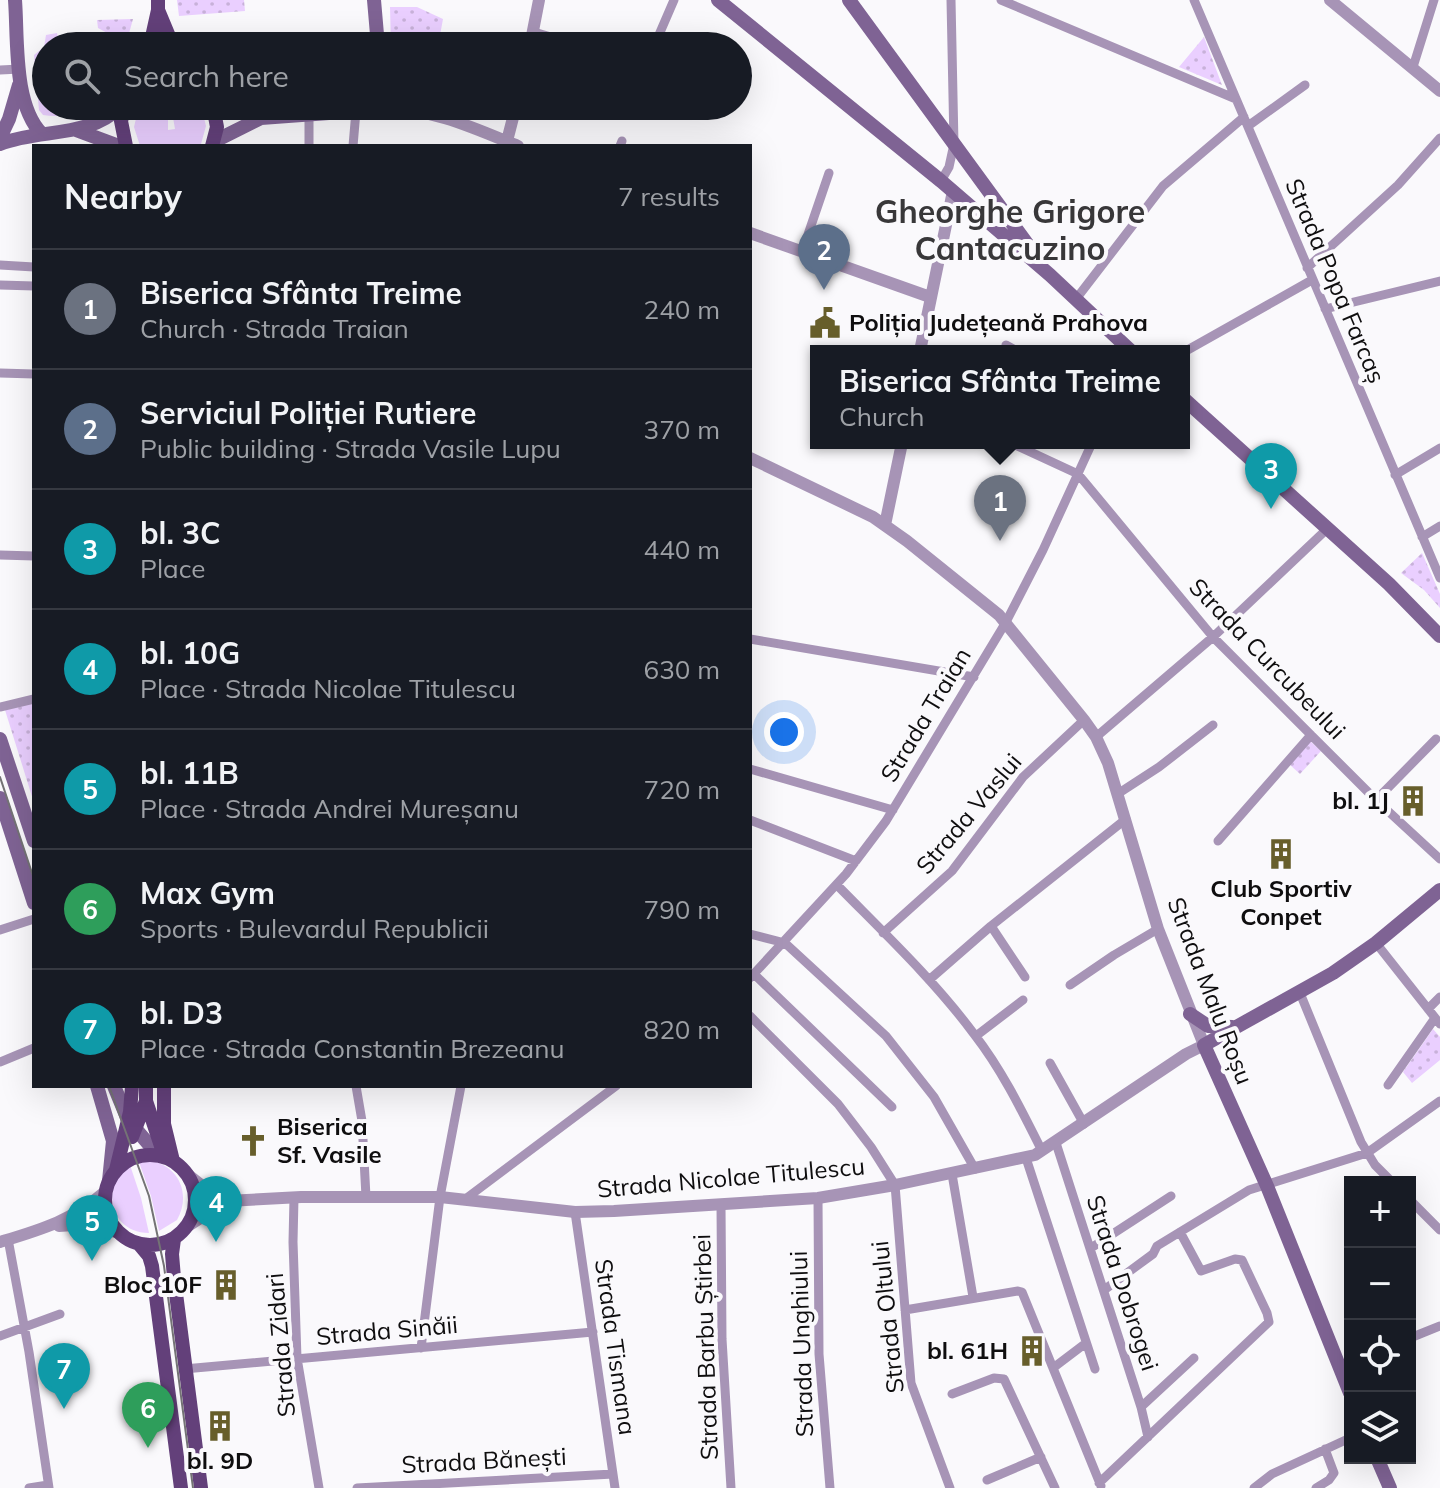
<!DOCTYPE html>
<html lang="en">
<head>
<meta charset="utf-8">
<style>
  body { margin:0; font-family:Mulish,sans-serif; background:#242831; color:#f1f3f6 }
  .controls { position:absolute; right:24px; bottom:24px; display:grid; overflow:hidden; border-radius:0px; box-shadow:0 8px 32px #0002 }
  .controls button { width:72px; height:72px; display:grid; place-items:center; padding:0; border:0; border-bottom:2px solid #363941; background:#171b24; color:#f1f3f6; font:40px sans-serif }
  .you { position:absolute; left:784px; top:732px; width:28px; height:28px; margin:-20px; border:6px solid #fff; border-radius:50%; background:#1a73e8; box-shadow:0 0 0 12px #1a73e833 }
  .badge { display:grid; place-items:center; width:52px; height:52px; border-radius:50%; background:#1a73e8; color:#fff; font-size:26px; font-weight:700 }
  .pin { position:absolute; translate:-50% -66px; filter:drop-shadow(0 2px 4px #0008) }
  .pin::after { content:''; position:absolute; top:42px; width:28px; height:24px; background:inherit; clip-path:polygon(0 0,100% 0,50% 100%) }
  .popup { position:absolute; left:810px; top:345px; width:380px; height:104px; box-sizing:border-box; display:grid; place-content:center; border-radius:0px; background:#171b24; filter:drop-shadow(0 2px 6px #0005); font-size:26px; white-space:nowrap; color:#9ea1a6 }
  .popup b { font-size:30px; color:#f1f3f6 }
  .popup::after { content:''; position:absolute; left:50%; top:100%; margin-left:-16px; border:16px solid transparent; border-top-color:#171b24 }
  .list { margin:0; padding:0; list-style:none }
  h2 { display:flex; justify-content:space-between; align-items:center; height:104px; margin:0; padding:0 32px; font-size:34px }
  h2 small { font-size:26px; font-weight:400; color:#9ea1a6 }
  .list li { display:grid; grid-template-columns:52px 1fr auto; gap:24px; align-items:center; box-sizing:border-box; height:120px; padding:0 32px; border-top:2px solid #363941 }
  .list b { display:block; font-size:30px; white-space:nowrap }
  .list p { margin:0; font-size:26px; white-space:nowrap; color:#9ea1a6 }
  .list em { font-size:26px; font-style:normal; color:#9ea1a6 }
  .icon { flex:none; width:44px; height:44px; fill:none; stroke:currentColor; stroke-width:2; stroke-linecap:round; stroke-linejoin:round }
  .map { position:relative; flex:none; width:1440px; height:1488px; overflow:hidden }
  .search { position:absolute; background:#171b24; box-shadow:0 8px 32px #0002; left:32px; top:32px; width:720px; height:88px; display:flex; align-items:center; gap:20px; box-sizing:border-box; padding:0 28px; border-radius:44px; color:#9ea1a6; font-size:30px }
  .panel { position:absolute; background:#171b24; box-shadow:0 8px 32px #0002; left:32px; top:144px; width:720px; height:944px; border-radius:0px }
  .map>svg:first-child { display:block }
  .grass { fill:#eacfff }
  .park { fill:url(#park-dots) }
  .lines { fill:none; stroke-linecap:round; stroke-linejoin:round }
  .minor { stroke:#a794b6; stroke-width:9 }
  .tertiary { stroke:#a794b6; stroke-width:12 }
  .secondary { stroke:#7f6394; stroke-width:14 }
  .primary { stroke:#63407a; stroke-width:14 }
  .tram { stroke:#747375; stroke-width:2 }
  .labels { text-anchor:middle; stroke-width:8; stroke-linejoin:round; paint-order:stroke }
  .street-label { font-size:24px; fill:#0f0e0f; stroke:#faf9fc }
  .poi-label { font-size:24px; font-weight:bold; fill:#0f0e0f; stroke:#faf9fc; text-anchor:end }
  .district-label { font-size:32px; font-weight:bold; fill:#383739; stroke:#faf9fc }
</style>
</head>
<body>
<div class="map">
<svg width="1440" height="1488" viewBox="0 0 1440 1488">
  <defs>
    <pattern id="park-dots" width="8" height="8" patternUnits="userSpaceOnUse" patternTransform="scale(2)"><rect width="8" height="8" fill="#eacfff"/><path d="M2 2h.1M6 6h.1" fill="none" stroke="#c8b1d9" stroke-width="1.8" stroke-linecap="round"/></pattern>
  </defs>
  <rect width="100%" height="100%" fill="#faf9fc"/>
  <path class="grass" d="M57 33 60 46H46V106H96C81 114 60 118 43 115L39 110 34 55 44 47 46 35Z
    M139 106H168V130L175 129 171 106H201L206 126 201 144 140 146 134 127Z
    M147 1160C178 1164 192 1193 177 1220L159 1231 151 1196 139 1162Z
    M130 1165 141 1198 149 1233C110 1233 99 1186 130 1165Z"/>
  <path class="park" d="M177 0H244L245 11 179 16Z
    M390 7H417L443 19 438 46H391Z
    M133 19 128 37 124 42 98 28 97 20Z
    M1204 37 1222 85 1179 67Z
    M1422 553 1440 594V608L1424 590 1401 573Z
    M34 703V803L5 710Z
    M1310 741 1321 751 1300 774 1289 764Z
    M1433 1029 1440 1037V1060L1412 1083 1403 1072Z"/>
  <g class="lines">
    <path class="minor" d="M1001 0 1236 99
      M1194 0 1440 578
      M534 32 581 46
      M655 44 674 0
      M1413 67 1434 0
      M0 70 20 69
      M1248 126 1305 85
      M309 146V115
      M353 146 356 111
      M620 146 622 141
      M941 181 949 167 954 144 951 0
      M802 252 829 173
      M0 265 34 267
      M1307 268 1398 185 1440 138
      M0 285 34 286
      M1076 299 1163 186 1244 117
      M1325 309 1440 281
      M1006 345 1017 351
      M1184 352 1312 280
      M0 373 34 374
      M1011 443 1078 474 1213 637 1376 800 1440 859
      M1395 475 1440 448
      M1422 537 1440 526
      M0 555 34 556
      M750 639 974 677
      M0 707 34 699
      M1096 737 1213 637 1327 529
      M750 769 893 810
      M1119 793 1159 767 1213 725
      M1376 800 1436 739
      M750 820 856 861
      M1218 841 1311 735
      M837 885C884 933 934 980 974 1034 1002 1070 1022 1111 1042 1151
      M991 926 1025 977
      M0 930 34 919
      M883 933 952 871 1023 777 1084 720
      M750 934 785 943 886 1036 934 1097 975 1169
      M1376 943 1440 1024
      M754 974 892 1107
      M750 978 846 874 886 821 1006 622 1043 550 1092 443
      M929 980 991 926 1126 819
      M1070 985 1114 955 1158 929
      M1300 993 1361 1142 1375 1165 1392 1182
      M1428 1009 1440 997
      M750 1016 838 1104 871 1147 895 1185 911 1383 950 1488
      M976 1036 1023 1000
      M0 1062 34 1048
      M1050 1063 1084 1124
      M1388 1085 1435 1018
      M356 1086 362 1121 366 1197
      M1056 1143 1141 1407 1148 1437
      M1026 1158 1095 1369
      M952 1174 973 1297
      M294 1198 293 1242 297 1358 319 1488
      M818 1198 819 1354 830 1488
      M464 1200 616 1086
      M1410 1200 1440 1230
      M721 1205 722 1339 731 1488
      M575 1212 615 1488
      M8 1239 29 1352 49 1488
      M1091 1248 1171 1196
      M1104 1290 1153 1254 1157 1246 1249 1190 1367 1153 1440 1101
      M905 1310 1018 1291 1022 1292 1101 1486
      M0 1336 60 1314
      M1410 1338 1440 1326
      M421 1348 440 1197 461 1086
      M1053 1368 1086 1343
      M184 1369 593 1332
      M952 1394 994 1378 1004 1379 1055 1488
      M1141 1407 1194 1358
      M987 1480 1041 1457
      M1099 1483 1269 1322 1267 1313 1242 1260 1235 1259 1201 1271 1180 1232
      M29 1488 48 1485
      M357 1488 613 1474
      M1254 1488 1272 1474 1350 1438
      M1316 1488 1329 1480 1334 1473 1325 1449"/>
    <path class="tertiary" d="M1330 0 1440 91
      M530 46 539 0
      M383 109C432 108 474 128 518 146
      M507 141 516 106
      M750 233 930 297
      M920 351 953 191
      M885 525 902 443
      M187 1174 206 1189 227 1201
      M59 1226 87 1224 119 1233
      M188 1226 227 1201 301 1197H440L575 1212 614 1211 818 1198 895 1185 1035 1155 1186 1054 1204 1045 1158 929 1108 763 1096 737 1084 720 999 615 907 541 873 517 750 458
      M0 1242C43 1229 71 1221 106 1191"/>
    <path class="secondary" d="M15 0C18 39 13 105 42 134
      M374 0 378 46
      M718 0 941 181 1050 275 1131 351
      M849 0 1033 252
      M223 106 261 118 383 109V106
      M400 106 402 109
      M76 130 119 146
      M0 138 9 119 19 85
      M215 141 261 118
      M0 144C41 128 88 139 121 106
      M1184 399 1389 584 1440 636
      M0 739 34 841
      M0 798 34 903
      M1190 1014 1208 1026 1232 1027
      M97 1086 113 1141 109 1181
      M114 1086 128 1120 158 1155
      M1350 1393 1267 1186 1204 1045 1333 973 1376 943 1440 890
      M1377 1458 1390 1488"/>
    <path class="primary" d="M158 10 173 46
      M150 46 158 10V0
      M125 106 121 121 126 146
      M212 146 217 127 213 106
      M164 1086V1124L173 1161
      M146 1101 161 1146
      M132 1137 146 1101V1086
      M105 1200a45 45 0 1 1 90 0a45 45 0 1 1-90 0Z
      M116 1170 130 1112 132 1086
      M174 1239 172 1254 174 1278 201 1488
      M139 1244 149 1256 152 1266 181 1488"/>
    <path class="tram" d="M0 777 34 879
      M109 1086 149 1196 164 1266 193 1488"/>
  </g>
  <defs>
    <symbol id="civic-bare" viewBox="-9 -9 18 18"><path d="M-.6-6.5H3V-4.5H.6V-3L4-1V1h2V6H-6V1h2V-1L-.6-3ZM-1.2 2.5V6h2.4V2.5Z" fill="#675e2b" stroke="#faf9fc" stroke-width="2.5" paint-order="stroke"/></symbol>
    <symbol id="building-bare" viewBox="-9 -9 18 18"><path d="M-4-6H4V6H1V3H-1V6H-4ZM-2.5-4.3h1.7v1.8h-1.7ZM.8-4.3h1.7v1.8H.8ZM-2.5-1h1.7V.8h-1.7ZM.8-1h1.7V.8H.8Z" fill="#675e2b" stroke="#faf9fc" stroke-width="2.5" paint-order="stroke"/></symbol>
    <symbol id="church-bare" viewBox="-9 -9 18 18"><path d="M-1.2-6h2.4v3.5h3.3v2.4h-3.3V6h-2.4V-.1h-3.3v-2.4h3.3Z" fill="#675e2b" stroke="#faf9fc" stroke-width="2.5" paint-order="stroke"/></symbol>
  </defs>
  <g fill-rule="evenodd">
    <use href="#civic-bare" x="803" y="301" width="44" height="44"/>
    <use href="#building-bare" x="1391" y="779" width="44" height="44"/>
    <use href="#building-bare" x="1259" y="832" width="44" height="44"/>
    <use href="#church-bare" x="231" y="1119" width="44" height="44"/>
    <use href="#building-bare" x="204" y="1263" width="44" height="44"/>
    <use href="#building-bare" x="1010" y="1329" width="44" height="44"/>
    <use href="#building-bare" x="198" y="1404" width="44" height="44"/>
  </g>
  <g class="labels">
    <g class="street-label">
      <text transform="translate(1335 281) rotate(67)" y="8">Strada Popa Farcaș</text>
      <text transform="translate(1267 659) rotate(46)" y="8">Strada Curcubeului</text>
      <text transform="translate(926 715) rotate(-59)" y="8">Strada Traian</text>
      <text transform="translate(969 814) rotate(-50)" y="8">Strada Vaslui</text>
      <text transform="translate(1210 991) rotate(69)" y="8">Strada Malu Roșu</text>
      <text transform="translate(731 1178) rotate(-5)" y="8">Strada Nicolae Titulescu</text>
      <text transform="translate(1122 1283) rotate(72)" y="8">Strada Dobrogei</text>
      <text transform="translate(888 1317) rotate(-96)" y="8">Strada Oltului</text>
      <text transform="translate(387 1331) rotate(-5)" y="8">Strada Sinăii</text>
      <text transform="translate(802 1344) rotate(-92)" y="8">Strada Unghiului</text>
      <text transform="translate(281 1345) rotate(-95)" y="8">Strada Zidari</text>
      <text transform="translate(615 1347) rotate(82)" y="8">Strada Tismana</text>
      <text transform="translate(706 1347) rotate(-92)" y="8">Strada Barbu Știrbei</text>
      <text transform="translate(484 1461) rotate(-3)" y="8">Strada Bănești</text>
    </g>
    <g class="poi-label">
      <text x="849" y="331" text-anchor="start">Poliția Județeană Prahova</text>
      <text x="1389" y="809">bl. 1J</text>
      <text x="1281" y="897" text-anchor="middle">Club Sportiv<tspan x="1281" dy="28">Conpet</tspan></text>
      <text x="277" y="1135" text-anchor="start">Biserica<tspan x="277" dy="28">Sf. Vasile</tspan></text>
      <text x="202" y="1293">Bloc 10F</text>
      <text x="1008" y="1359">bl. 61H</text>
      <text x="220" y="1469" text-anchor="middle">bl. 9D</text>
    </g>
    <g class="district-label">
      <text x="1010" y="223">Gheorghe Grigore<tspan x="1010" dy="37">Cantacuzino</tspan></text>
    </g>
  </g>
</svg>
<div class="controls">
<button>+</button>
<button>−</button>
<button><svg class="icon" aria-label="locate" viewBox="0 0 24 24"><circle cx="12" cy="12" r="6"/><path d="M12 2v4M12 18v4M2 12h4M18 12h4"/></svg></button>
<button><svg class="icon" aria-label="layers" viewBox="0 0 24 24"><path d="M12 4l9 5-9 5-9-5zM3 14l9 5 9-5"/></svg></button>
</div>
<div class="you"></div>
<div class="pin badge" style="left:1000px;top:541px;background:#6b7280">1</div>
<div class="popup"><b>Biserica Sfânta Treime</b>Church</div>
<div class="pin badge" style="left:824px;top:290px;background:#5c6f8a">2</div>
<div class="pin badge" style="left:1271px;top:509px;background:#0f9aa8">3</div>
<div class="pin badge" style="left:216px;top:1242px;background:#0f9aa8">4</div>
<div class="pin badge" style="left:92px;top:1261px;background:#0f9aa8">5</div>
<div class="pin badge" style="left:148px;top:1448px;background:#2e9e5b">6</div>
<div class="pin badge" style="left:64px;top:1409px;background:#0f9aa8">7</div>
<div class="search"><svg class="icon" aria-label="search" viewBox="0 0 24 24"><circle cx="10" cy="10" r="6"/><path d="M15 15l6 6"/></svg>Search here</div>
<section class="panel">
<h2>Nearby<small>7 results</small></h2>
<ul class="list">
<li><span class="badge" style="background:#6b7280">1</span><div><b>Biserica Sfânta Treime</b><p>Church · Strada Traian</p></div><em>240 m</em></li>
<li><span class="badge" style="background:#5c6f8a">2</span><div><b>Serviciul Poliției Rutiere</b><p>Public building · Strada Vasile Lupu</p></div><em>370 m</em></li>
<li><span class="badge" style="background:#0f9aa8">3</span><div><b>bl. 3C</b><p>Place</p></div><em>440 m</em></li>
<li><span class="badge" style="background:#0f9aa8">4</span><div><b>bl. 10G</b><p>Place · Strada Nicolae Titulescu</p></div><em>630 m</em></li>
<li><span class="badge" style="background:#0f9aa8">5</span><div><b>bl. 11B</b><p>Place · Strada Andrei Mureșanu</p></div><em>720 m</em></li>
<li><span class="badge" style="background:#2e9e5b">6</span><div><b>Max Gym</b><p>Sports · Bulevardul Republicii</p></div><em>790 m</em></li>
<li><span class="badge" style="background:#0f9aa8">7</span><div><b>bl. D3</b><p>Place · Strada Constantin Brezeanu</p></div><em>820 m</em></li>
</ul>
</section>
</div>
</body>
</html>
